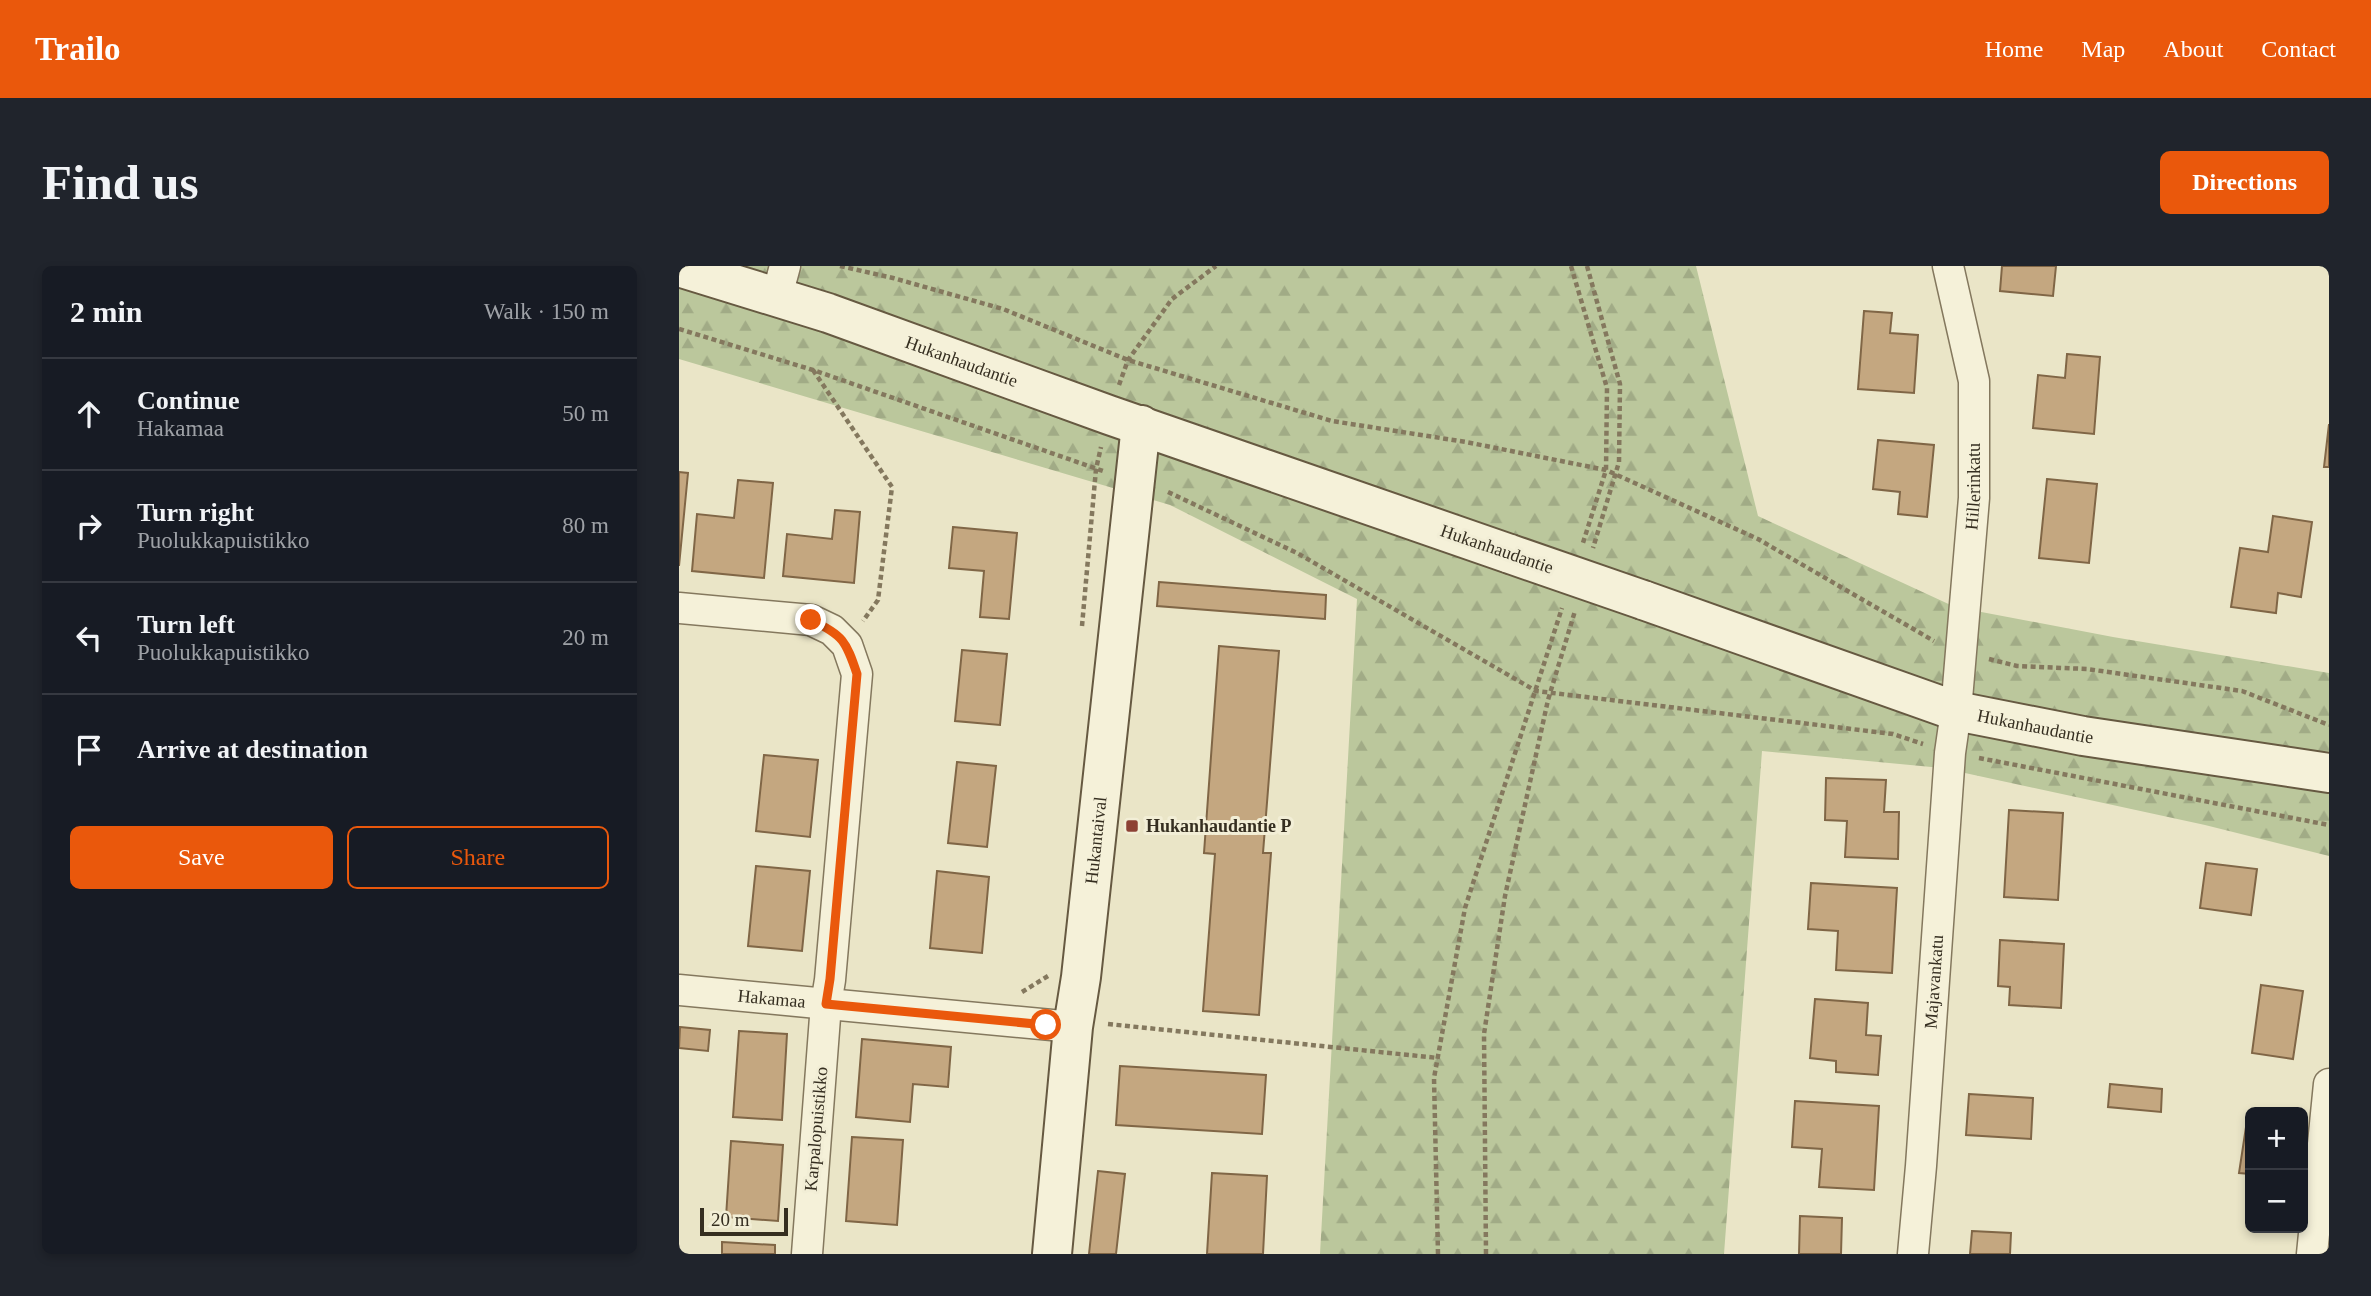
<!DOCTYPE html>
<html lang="en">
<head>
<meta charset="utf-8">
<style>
  body { margin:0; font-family:"Times New Roman",serif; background:#20242c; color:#f1f3f6 }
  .controls { position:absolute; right:21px; bottom:21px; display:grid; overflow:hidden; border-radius:10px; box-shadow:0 4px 10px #0003 }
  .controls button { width:63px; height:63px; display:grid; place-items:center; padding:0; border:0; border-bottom:2px solid #363941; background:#171b24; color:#f1f3f6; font:35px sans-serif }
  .scale { position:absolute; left:21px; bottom:18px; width:88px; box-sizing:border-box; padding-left:7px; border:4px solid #352e20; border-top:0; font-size:19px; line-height:24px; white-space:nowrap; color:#352e20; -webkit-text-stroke:5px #f2eed6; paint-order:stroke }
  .stop { position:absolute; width:21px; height:21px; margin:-16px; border:5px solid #ea580c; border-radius:50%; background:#fff }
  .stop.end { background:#ea580c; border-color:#fff; box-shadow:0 2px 7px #0008 }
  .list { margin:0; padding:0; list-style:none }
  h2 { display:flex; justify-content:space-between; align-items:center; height:91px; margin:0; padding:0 28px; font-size:30px }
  h2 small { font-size:23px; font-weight:400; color:#9ea1a6 }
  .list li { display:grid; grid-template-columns:46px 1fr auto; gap:21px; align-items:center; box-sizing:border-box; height:112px; padding:0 28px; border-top:2px solid #363941 }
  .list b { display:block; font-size:26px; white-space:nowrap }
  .list p { margin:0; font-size:23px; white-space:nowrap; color:#9ea1a6 }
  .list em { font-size:23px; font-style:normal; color:#9ea1a6 }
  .actions { display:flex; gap:14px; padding:21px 28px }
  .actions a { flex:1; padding:16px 0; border:2px solid #ea580c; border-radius:10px; text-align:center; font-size:24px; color:#ea580c }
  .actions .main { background:#ea580c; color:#fff }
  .icon { flex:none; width:38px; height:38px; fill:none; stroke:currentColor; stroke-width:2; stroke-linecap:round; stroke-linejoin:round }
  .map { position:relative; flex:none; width:1650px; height:988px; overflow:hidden; border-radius:10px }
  header { display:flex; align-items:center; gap:42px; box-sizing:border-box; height:98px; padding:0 35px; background:#ea580c; color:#fff }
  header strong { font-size:33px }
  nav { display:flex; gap:38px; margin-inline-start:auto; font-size:24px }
  .intro { display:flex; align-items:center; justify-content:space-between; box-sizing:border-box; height:168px; padding:0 42px }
  h1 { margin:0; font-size:49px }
  .button { padding:18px 32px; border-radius:10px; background:#ea580c; color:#fff; font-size:24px; font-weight:700 }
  main { display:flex; gap:42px; padding:0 42px }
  aside { flex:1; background:#171b24; border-radius:10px; box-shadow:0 4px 10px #0003 }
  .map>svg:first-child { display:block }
  .forest { fill:url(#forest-firs) }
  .building { fill:#c4a780; stroke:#806646; stroke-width:2 }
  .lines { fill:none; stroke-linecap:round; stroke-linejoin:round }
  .street-casing { stroke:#84785e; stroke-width:33 }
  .secondary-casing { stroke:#665941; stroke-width:42 }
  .path { stroke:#84785e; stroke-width:4.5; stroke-dasharray:5 3.5; stroke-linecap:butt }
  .street { stroke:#f5f1d9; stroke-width:30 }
  .secondary { stroke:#f5f1d9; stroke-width:38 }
  .secondary-bridge-casing { stroke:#665941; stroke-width:42; stroke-linecap:butt }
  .secondary-bridge { stroke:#f5f1d9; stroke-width:38 }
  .route { stroke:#ea580c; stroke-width:9 }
  .poi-dot { fill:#8d4134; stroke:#f2eed6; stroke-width:2.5 }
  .labels { text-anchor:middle; stroke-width:6; stroke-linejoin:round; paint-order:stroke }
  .street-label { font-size:18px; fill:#352e20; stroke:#f2eed6 }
  .poi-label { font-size:18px; font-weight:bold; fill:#352e20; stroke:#f2eed6; text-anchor:start }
</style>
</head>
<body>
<header>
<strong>Trailo</strong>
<nav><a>Home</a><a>Map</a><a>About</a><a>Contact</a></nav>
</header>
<div class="intro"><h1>Find us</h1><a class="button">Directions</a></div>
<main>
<aside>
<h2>2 min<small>Walk · 150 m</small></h2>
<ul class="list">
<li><svg class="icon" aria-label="ahead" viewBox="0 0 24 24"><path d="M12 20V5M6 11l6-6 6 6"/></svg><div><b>Continue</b><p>Hakamaa</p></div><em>50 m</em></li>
<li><svg class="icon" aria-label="right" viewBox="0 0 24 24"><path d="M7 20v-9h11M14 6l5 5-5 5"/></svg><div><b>Turn right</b><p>Puolukkapuistikko</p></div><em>80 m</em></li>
<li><svg class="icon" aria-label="left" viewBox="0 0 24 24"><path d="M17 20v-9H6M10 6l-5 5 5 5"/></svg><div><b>Turn left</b><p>Puolukkapuistikko</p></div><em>20 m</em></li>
<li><svg class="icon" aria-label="arrive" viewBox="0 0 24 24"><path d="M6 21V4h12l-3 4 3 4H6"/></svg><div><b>Arrive at destination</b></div></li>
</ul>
<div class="actions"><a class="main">Save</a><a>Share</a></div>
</aside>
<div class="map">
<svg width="1650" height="988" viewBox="0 0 1650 988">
  <defs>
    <pattern id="forest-firs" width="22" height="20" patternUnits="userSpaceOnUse" patternTransform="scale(1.75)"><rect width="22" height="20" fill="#bbc79c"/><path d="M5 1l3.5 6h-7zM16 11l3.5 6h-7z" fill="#a1ab86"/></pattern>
  </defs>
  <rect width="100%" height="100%" fill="#eae5c7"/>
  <path class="forest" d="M0 0H1017L1079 250 1276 341 1434 371 1650 407V590L1526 559 1263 502 1083 485 1045 988H641L678 333 491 239 0 93Z"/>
  <path class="building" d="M1323 0H1377L1374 30 1321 25Z
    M1185 45 1213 47 1211 67 1239 69 1235 127 1179 123Z
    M1388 88 1421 91 1415 168 1354 162 1359 109 1386 112Z
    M1650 158V201H1645Z
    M1199 174 1255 179 1248 251 1219 248 1221 226 1194 223Z
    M0 206 9 207 0 300Z
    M1368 213 1418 218 1410 297 1360 292Z
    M59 214 94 217 85 312 13 305 18 248 55 252Z
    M156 244 181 246 175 317 104 310 108 268 153 273Z
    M1594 250 1633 256 1622 331 1599 327 1597 347 1552 341 1561 282 1589 286Z
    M274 261 338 267 330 353 301 351 305 305 270 302Z
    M480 316 647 329 646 353 478 340Z
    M540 380 600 385 584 587H592L580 749 524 745 536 588 525 587Z
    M283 384 328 388 321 459 276 455Z
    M85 489 139 494 131 571 77 565Z
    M278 496 317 500 308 581 269 577Z
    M1147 512 1207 514 1205 546H1220L1219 593 1166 591 1168 555 1146 554Z
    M1330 544 1384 547 1379 634 1325 631Z
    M1527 597 1578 603 1572 649 1521 642Z
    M77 600 131 605 123 685 69 680Z
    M258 605 310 611 303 687 251 682Z
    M1132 617 1218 622 1213 707 1157 704 1159 665 1129 663Z
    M1321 674 1385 678 1382 742 1330 739 1331 721 1319 720Z
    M1582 719 1624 725 1614 793 1573 787Z
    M1136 733 1189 737 1187 769 1202 770 1199 809 1157 806V795L1131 792Z
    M1 761 31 764 29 785 0 782Z
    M60 765 108 768 103 854 54 851Z
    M183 773 272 781 269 821 234 818 231 856 177 851Z
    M441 800 587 809 583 868 437 859Z
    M1431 818 1483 823 1482 846 1429 841Z
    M1290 828 1354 832 1352 873 1287 869Z
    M1116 835 1200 840 1195 924 1140 921 1143 883 1113 881Z
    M1567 861H1571V908L1560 907Z
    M173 871 224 874 218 959 167 955Z
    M52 875 104 879 99 955 47 951Z
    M419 905 446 908 437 988H410Z
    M533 907 588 910 584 988H528Z
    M1121 950 1163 952 1162 988H1120Z
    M1293 965 1332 967 1331 988H1291Z
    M43 976 96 979V988H43Z"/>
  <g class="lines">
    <defs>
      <g id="street">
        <path d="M98 30 106 0"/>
        <path d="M0 342 132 354 153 364 168 379 178 408 151 714 147 738 128 988"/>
        <path id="s1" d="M0 724 394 761"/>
        <path id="s2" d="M1234 988 1242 900 1271 487 1277 445 1295 232V115L1269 0"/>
        <path d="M1633 988 1650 818"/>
      </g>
      <g id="secondary">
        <path id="s3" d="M0 1 149 47 430 149 831 288"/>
        <path id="s4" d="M964 334 1277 445 1404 470 1650 507"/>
        <path id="s5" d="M373 988 394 761 402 711 462 159"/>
      </g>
    </defs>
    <use href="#street" class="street-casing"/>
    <use href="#secondary" class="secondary-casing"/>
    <path class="path" d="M161 0 214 12 324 43 449 94 653 155 787 176 927 204 1079 273 1255 375
      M892 0 928 122 927 204 903 280
      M908 0 941 118 940 196 914 282
      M0 63 134 104 424 205
      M134 104 213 221 199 334 184 355
      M440 119 449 94 493 33 537 0
      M489 226 618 287 857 425 1214 468 1244 478
      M403 360 417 203 422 181
      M1310 393 1338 400 1408 403 1563 425 1650 459
      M1300 492 1650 559
      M343 726 369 710
      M429 758 759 792
      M759 988 755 812 786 642 883 342
      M807 988 805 768 826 630 869 434 896 345"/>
    <use href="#street" class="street"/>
    <use href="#secondary" class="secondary"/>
    <defs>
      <path id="secondary-bridge" d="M831 288 964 334"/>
    </defs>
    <use href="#secondary-bridge" class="secondary-bridge-casing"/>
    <use href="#secondary-bridge" class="secondary-bridge"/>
  </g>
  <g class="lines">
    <path class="route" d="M132 354C164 369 167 375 178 408L151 713 147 738 367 759"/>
  </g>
  <rect class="poi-dot" x="446" y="553" width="14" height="14" rx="3.5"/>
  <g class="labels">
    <g class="street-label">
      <text dy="6" stroke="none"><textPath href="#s3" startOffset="298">Hukanhaudantie</textPath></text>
      <text dy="6" stroke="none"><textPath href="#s2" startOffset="770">Hillerinkatu</textPath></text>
      <text transform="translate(818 283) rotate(19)" y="6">Hukanhaudantie</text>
      <text dy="6" stroke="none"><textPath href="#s4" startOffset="413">Hukanhaudantie</textPath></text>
      <text dy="6" stroke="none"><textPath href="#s5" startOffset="416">Hukantaival</textPath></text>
      <text dy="6" stroke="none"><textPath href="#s2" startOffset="273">Majavankatu</textPath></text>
      <text dy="6" stroke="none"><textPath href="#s1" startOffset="93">Hakamaa</textPath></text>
      <text transform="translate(137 863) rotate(-85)" y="6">Karpalopuistikko</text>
    </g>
    <g class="poi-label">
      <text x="467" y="566">Hukanhaudantie P</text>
    </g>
  </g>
</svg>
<div class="controls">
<button>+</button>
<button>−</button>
</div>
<div class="scale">20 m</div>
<div class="stop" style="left:367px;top:759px"></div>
<div class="stop end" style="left:132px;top:354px"></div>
</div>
</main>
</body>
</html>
